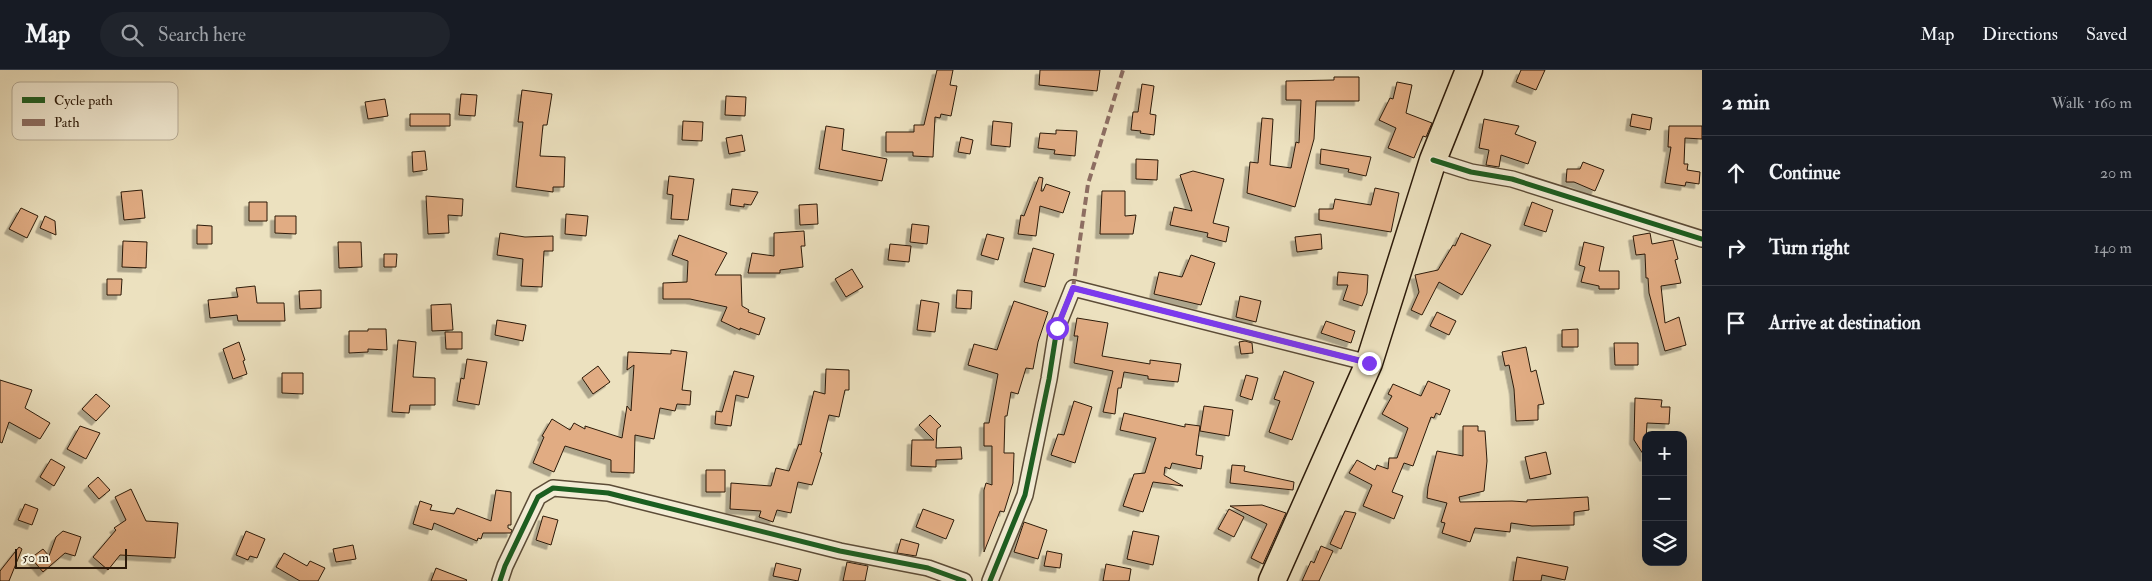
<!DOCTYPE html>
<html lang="en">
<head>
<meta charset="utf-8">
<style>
  body { margin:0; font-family:"IM FELL Double Pica",serif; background:#20242c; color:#f1f3f6 }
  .controls { position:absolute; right:15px; bottom:15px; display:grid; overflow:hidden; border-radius:10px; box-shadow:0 5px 20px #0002 }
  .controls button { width:45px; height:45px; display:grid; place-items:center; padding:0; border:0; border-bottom:1px solid #363941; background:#171b24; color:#f1f3f6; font:25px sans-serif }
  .scale { position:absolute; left:15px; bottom:12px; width:112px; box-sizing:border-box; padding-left:5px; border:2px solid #2c1a0a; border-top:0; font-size:14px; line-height:18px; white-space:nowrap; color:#2c1a0a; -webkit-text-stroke:4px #f3ecd5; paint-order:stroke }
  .stop { position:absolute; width:15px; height:15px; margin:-11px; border:4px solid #7c3aed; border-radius:50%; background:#fff }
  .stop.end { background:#7c3aed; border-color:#fff; box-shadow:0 1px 5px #0008 }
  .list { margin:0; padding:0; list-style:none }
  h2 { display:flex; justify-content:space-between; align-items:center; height:65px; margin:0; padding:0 20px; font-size:21px }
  h2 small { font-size:16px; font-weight:400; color:#9ea1a6 }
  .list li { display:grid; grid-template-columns:32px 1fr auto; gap:15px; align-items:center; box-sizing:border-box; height:75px; padding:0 20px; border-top:1px solid #363941 }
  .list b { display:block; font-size:19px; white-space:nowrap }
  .list em { font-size:16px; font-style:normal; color:#9ea1a6 }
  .icon { flex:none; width:28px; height:28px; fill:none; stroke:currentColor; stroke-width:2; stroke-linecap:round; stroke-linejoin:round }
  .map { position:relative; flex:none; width:1702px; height:511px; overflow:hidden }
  header { display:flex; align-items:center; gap:30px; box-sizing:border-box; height:70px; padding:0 25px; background:#171b24; border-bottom:1px solid #363941 }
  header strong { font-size:24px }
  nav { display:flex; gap:28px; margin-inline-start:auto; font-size:18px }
  .search { width:350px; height:45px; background:#20242c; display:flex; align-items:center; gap:12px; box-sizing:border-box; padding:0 18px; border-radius:28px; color:#9ea1a6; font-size:19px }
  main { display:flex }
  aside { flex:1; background:#171b24 }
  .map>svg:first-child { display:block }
  .building { fill:#e1ac83; stroke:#2c1a0a; filter:url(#shadow) }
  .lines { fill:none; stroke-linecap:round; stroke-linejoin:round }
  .street-casing { stroke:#5c4c37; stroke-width:18 }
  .highway-casing { stroke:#2c1a0a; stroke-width:29 }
  .street { stroke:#f3ecd5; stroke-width:15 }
  .highway { stroke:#ece1bf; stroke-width:26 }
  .quiet { stroke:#8d6e63; stroke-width:4; stroke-dasharray:8 4; stroke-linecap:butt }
  .cycleway-casing { stroke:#f3ecd5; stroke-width:8 }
  .cycleway { stroke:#1b5e20; stroke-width:5 }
  .route { stroke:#7c3aed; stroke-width:6 }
  .key { fill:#f3ecd5; stroke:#b7ad98; stroke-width:1 }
  .key-label { font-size:14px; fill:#2c1a0a }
</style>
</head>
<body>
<header>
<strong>Map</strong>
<div class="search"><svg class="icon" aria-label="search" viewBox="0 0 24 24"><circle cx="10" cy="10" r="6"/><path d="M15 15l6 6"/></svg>Search here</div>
<nav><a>Map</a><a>Directions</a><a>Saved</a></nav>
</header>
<main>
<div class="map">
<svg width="1702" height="511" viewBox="0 0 1702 511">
  <defs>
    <filter id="shadow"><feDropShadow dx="-4.5" dy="4.5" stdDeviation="0" flood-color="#0004"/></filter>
  </defs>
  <rect width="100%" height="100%" fill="#ece1bf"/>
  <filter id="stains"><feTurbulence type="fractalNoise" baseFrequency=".004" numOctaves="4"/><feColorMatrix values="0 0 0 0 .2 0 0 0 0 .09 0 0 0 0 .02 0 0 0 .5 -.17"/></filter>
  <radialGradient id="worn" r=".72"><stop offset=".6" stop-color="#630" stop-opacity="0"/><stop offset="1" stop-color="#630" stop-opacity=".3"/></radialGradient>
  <path class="building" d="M937 0H953L950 15 957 16 951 46 941 44 940 48 935 47 933 87 913 86V82H886V62H914V55H924Z
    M1040 0H1100L1097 21 1039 15Z
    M1521 0H1545L1536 20 1516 12Z
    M1334 7H1359V31H1316L1314 69 1295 137 1247 123 1250 92 1258 93 1262 48 1273 49 1270 95 1291 98 1296 72 1299 73 1301 30H1286V11L1334 10Z
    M1397 12 1412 15 1406 43 1432 53 1426 67 1423 66 1414 88 1388 78 1396 58 1379 50 1390 28 1393 29Z
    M1142 14 1154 16 1150 44 1156 45 1154 65 1140 63 1141 61 1131 60 1133 42H1138Z
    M522 20 552 24 547 55H543L540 86 565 87 564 117H553V122L516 117 523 52H518Z
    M461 24 477 25 475 46 459 45Z
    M726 26 746 27 745 46 725 45Z
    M385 29 388 46 368 49 365 32Z
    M410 44H450V56H410Z
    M1632 44 1652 48 1650 60 1630 56Z
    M1484 49 1519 56 1515 64 1536 72 1528 94 1501 85 1499 97 1486 95 1489 80 1479 78Z
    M683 51 703 52 702 71 682 70Z
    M993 51 1012 53 1010 77 991 75Z
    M826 56 844 59 842 80 887 89 882 111 819 99Z
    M1669 56H1702V69L1685 68 1684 94H1688L1687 100 1700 102 1699 114 1686 112 1685 116 1665 113 1671 77H1668Z
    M1056 60 1077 61 1075 86 1054 84 1055 80 1038 78 1040 63 1056 64Z
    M742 65 745 81 729 84 726 68Z
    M961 67 973 70 970 84 958 82Z
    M1321 79 1371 87 1366 106 1348 102 1349 99 1320 94Z
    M425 81 427 100 413 102 412 82Z
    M1136 89 1158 90 1157 110 1136 109Z
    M1583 92 1604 100 1595 121 1574 112H1566L1567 99H1580Z
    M1193 101 1224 109 1213 153 1229 157 1226 172 1207 167 1208 163 1170 155 1174 137 1192 141 1180 105Z
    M669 106 694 109 688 150 671 149 673 125 667 124Z
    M1039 107 1043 108 1041 121H1043L1046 114 1070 122 1063 143 1040 136 1036 166 1018 164 1021 145 1024 146Z
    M1375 118 1399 123 1391 162 1319 150V139H1333L1335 129 1371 135Z
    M732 119 758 122 751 135 744 134V137L730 135Z
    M142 120 145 148 124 150 121 122Z
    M1102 121H1125V146L1136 145 1133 164H1100Z
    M426 126 463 129 462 146 448 145 449 163 428 164Z
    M249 132H267V151H249Z
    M1532 132 1553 140 1546 162 1524 155Z
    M817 134 818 154 800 155 799 135Z
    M21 138 38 146 27 168 9 159Z
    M566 144 588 146 586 166 565 164Z
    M45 146 55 151 56 165 40 158Z
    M275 146H296V164L275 163Z
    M912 154 929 156 927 174 910 172Z
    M197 155 212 156V174H197Z
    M804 161 805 176H801L803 197 780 200V203H748L752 183 774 186V163Z
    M500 163 525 167 553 166V181H544L542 217 521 216 523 189 497 185Z
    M1461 163 1491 175 1462 225 1439 212 1422 245 1411 240 1419 222 1415 205 1438 200 1453 175 1455 176Z
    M1650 163 1652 174 1673 170 1678 189 1675 190 1681 213 1661 216 1665 253 1679 247 1686 275 1665 281 1649 223 1648 208H1646L1645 184 1636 185 1633 166Z
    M987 164 1004 168 998 190 981 185Z
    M1321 164 1322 179 1297 182 1295 167Z
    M679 165 727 183 715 205H741L742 236 749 240 748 242 765 248 759 265 740 258V260L721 251 727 237 690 229H663V213L687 212 688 191 672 185Z
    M123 171 147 172 146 198 122 197Z
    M338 172H361L362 197 339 198Z
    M1584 172 1604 177 1599 201H1619V219H1599V216L1581 212 1585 197 1579 195Z
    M890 174 911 176 909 192 888 190Z
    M1033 178 1054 184 1045 217 1024 212Z
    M384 184H397L396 197H384Z
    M1191 185 1215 193 1201 235 1154 224 1159 202 1182 207Z
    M852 199 863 217 846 227 835 209Z
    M1338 202 1368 205 1367 223 1362 236 1343 230 1348 215H1337Z
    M107 209H122L121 225H107Z
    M255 216 257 233H284L285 251H238L237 245 210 248 208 230 238 227 236 218Z
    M321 220V238L300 239 299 221Z
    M957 220 972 221 971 239 956 238Z
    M1240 226 1261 231 1256 252 1236 247Z
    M921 230 939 233 935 262 917 260Z
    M1014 231 1048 242 1038 272 1033 299 1026 298 1018 324 1011 322 1007 346H1005L1004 383H1014L1013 413 1004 442 1000 441 984 482V420L986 413 992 415V376H984V353H989L998 304 968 295 974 274 997 280Z
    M451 234 453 260 432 261 431 235Z
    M1437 242 1456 251 1449 265 1430 256Z
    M1077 248 1108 253 1102 286 1150 294V290L1181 294 1178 312 1148 309V306L1124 302 1121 318H1118L1115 344 1103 342 1113 301 1074 293 1078 266H1074Z
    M497 250 526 255 523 271 495 265Z
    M1326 251 1355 261 1351 273 1321 263Z
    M368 259H386L387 280 368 279V282L349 283V261H368Z
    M1578 259V277H1562V260Z
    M445 262H462V279H446Z
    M398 270 416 272 413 307 435 308V335H410L409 343 392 342Z
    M1245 271 1252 273 1253 283 1241 284 1239 272Z
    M239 272 245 290 243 291 247 304 233 309 223 279Z
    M1614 273H1638V295H1615Z
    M1526 277 1531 302 1536 300 1544 334 1538 335V350L1516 351 1514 319 1509 295 1505 296 1502 282Z
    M671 280 687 282 682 320 691 321 690 335 677 334 675 341 660 338 654 369 635 365 634 403 611 402V390L565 376 554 402 533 393 544 367 542 366 552 349 570 360 574 353 585 359V356L622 368 627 336 631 341 634 295 627 300 628 282 671 284Z
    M467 289 487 292 479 335 457 331 461 308 464 309Z
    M598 296 610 312 593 324 582 308Z
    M826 299 849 300V320H845L839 347 829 345 820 382 822 383 812 415 798 412 791 443 777 440 773 452 759 447 761 441 730 439 731 413 771 416 776 398 789 401 799 374 801 375 814 321 825 324Z
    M734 301 754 306 748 328 736 325 731 356 715 354 716 341 722 342Z
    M1284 301 1314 312 1292 370 1269 362 1280 331 1274 329Z
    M282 303H303V324L282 323Z
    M1246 305 1258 308 1252 330 1240 326Z
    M0 310 32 320 25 338 50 353 40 369 9 352 2 373 0 372Z
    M1428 311 1450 320 1440 345 1436 343 1434 348 1431 347 1413 396 1404 393 1392 422 1403 426 1394 449 1363 436 1372 415 1349 403 1357 390 1375 400 1377 395 1388 399 1389 388H1397L1408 358 1382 344 1392 326 1388 324 1393 314 1421 326Z
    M96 324 110 336 96 351 82 339Z
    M1635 328 1662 330 1661 337H1670L1669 354 1647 353 1645 387 1634 370Z
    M1074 331 1092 337 1075 393 1051 385 1058 364 1064 365Z
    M1204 336 1233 340 1229 366 1200 361Z
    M1124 343 1185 357V354L1200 356 1196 385 1203 386 1201 399 1172 393 1170 399 1165 397 1164 405 1183 416 1153 412 1143 442 1123 436 1134 404 1145 403 1156 368 1120 360Z
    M930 345 941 356 937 359 936 378 961 377 962 389 936 390V397L911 396 912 370H934L919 355Z
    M80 356 100 363 86 389 67 379Z
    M1463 356H1478V361H1485L1487 391 1484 421 1459 427 1460 432 1512 431 1527 432V430L1588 427 1589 440 1574 442V455L1532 456 1511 453 1510 462 1475 458 1470 472 1442 463 1445 453 1441 452 1447 433 1427 428 1428 417 1437 381 1463 386Z
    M1546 382 1551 404 1530 409 1525 387Z
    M51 389 65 397 54 416 40 407Z
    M1232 395 1245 396 1244 401 1294 412 1293 420 1230 413Z
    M706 400H725V422H706Z
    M98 407 110 420 99 429 88 416Z
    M131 419 146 451 178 453 175 488 120 485 108 500 93 487 116 460 114 458 126 450 115 427Z
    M496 420 511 422V455H508V458L512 460 511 463H483L481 469 478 468 477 471 434 453 432 460 413 454 420 431 432 435 430 440 454 444 457 438 491 451Z
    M25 434 38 439 32 455 18 450Z
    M1262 435 1286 443 1263 494 1251 488 1267 454 1230 436Z
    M923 439 954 450 946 469 916 457Z
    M1229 439 1244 447 1234 467 1218 459Z
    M1345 441 1356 443 1341 479 1330 474Z
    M543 446 558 450 551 475 536 470Z
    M1024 452 1047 460 1038 489 1014 482Z
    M63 461 81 467 75 486 65 483 43 502 31 488 43 479 49 486 56 467Z
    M246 461 265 469 257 488 250 486 248 490 236 485Z
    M1133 461 1159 466 1153 495 1127 489Z
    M901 469 919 474 916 486 897 483Z
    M353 475 356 489 336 492 333 479Z
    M1321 476 1333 481 1319 511H1302L1311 491 1314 493Z
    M19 477 22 479 9 511H0V501Z
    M1047 481 1062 484 1060 498 1044 496Z
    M284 483 307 496 310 491 325 498 318 511H300L276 497Z
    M1517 487 1568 497 1565 510 1542 505 1541 511H1513Z
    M847 492 868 496 865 511H843Z
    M776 493 801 499 798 511 773 506Z
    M1106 494 1131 499 1129 511H1103Z
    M436 498 467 510 466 511H431Z"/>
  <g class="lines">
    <defs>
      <path id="street" d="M1433 90 1471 102 1512 109 1702 169
        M500 511 505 496 538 427 553 418 608 423 840 481 928 498 964 511
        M990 511 1025 425 1049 309 1057 258 1073 218 1369 293"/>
      <path id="highway" d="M1272 511 1369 293 1433 90 1469 0"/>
    </defs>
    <use href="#street" class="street-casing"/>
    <use href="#highway" class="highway-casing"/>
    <use href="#street" class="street"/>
    <use href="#highway" class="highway"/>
    <path class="quiet" d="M1073 218 1088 114 1123 0"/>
    <defs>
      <path id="cycleway" d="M1433 90 1471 102 1512 109 1702 169
        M500 511 505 496 538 427 553 418 608 423 840 481 928 498 964 511
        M990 511 1025 425 1049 309 1057 258 1073 218 1369 293"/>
    </defs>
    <use href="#cycleway" class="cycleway-casing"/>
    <use href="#cycleway" class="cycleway"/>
  </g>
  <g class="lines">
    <path class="route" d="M1057 258 1073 218 1369 293"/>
  </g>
  <rect x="12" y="12" width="166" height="58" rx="8" class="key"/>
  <rect x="22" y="27" width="23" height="6" fill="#1b5e20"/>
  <rect x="22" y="49" width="23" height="7" fill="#8d6e63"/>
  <g class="key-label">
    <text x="54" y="35">Cycle path</text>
    <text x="54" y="57">Path</text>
  </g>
  <rect width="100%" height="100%" filter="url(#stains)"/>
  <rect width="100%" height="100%" fill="url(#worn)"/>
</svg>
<div class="controls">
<button>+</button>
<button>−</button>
<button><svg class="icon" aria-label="layers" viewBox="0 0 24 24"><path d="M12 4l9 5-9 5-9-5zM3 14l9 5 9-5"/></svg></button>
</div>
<div class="scale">50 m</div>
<div class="stop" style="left:1057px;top:258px"></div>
<div class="stop end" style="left:1369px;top:293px"></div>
</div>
<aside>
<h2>2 min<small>Walk · 160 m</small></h2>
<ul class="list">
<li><svg class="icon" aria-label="ahead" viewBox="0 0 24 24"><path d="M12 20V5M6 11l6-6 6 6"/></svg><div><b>Continue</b></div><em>20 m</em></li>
<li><svg class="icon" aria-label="right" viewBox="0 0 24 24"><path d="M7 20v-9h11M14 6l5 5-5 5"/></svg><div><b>Turn right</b></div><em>140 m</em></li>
<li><svg class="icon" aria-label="arrive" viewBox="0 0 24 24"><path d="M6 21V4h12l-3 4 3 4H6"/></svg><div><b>Arrive at destination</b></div></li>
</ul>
</aside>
</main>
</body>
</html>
